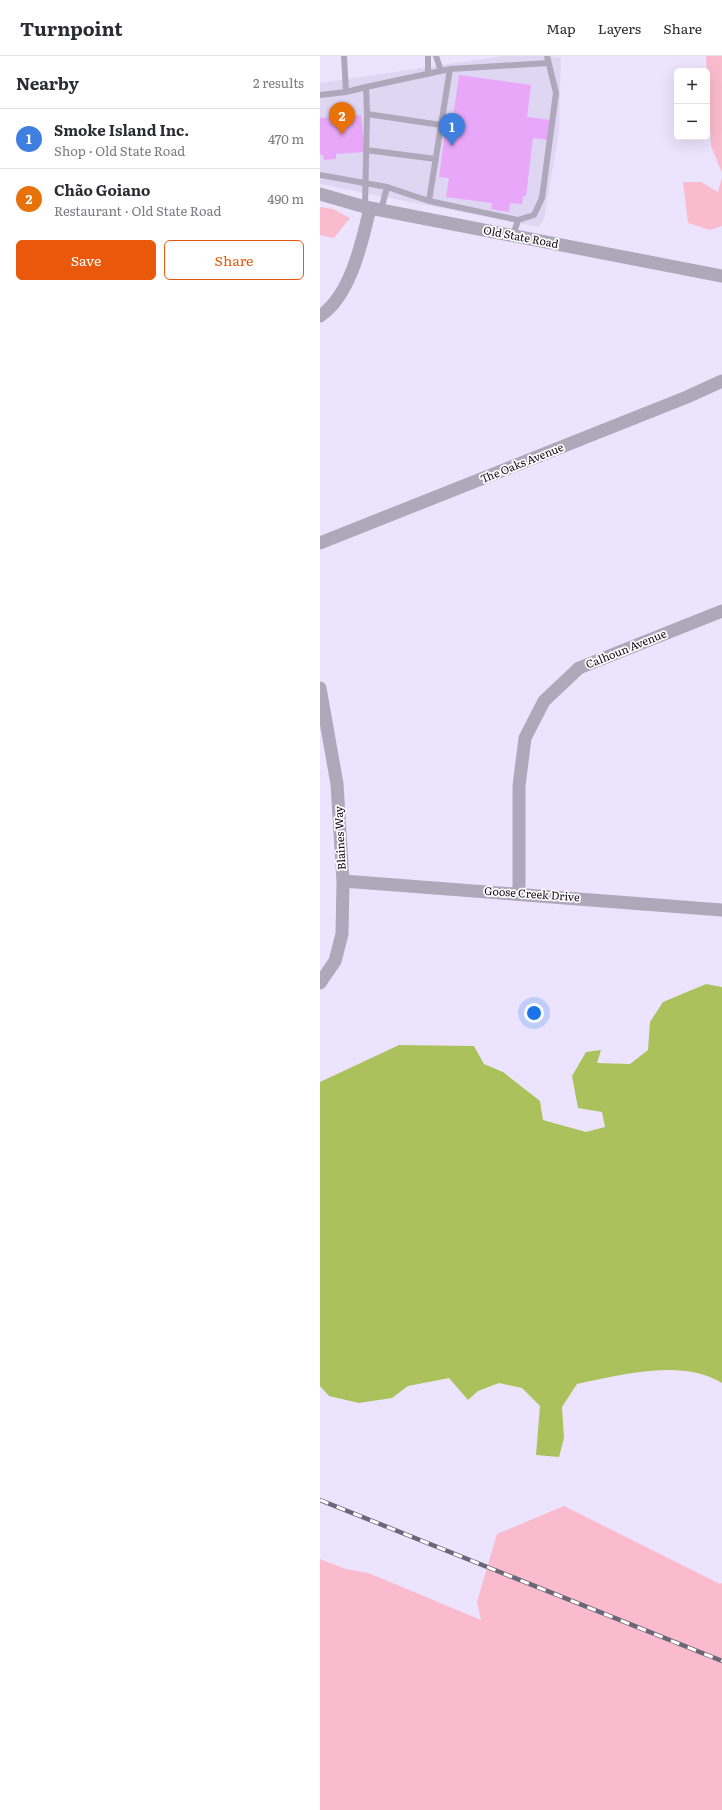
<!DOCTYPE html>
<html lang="en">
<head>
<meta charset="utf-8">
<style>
  body { margin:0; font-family:Literata,serif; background:#f2f2f3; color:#2b2b33 }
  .controls { position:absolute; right:12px; top:12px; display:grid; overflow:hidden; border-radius:6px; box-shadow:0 4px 16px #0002 }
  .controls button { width:36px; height:36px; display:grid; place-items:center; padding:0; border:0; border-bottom:1px solid #e1e1e2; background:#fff; color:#2b2b33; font:20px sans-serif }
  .you { position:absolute; left:214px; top:957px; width:14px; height:14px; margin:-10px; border:3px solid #fff; border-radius:50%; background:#1a73e8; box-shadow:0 0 0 6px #1a73e833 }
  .badge { display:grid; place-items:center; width:26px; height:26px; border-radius:50%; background:#ea580c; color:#fff; font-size:13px; font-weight:700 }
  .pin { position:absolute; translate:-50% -33px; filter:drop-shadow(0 1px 2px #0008) }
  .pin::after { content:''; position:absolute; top:21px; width:14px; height:12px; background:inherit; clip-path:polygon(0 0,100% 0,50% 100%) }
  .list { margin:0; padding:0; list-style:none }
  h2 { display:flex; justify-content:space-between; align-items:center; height:52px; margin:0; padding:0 16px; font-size:17px }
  h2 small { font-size:13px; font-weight:400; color:#7c7c81 }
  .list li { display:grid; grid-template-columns:26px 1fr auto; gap:12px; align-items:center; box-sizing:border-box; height:60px; padding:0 16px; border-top:1px solid #e1e1e2 }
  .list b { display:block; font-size:15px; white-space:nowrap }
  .list p { margin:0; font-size:13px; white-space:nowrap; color:#7c7c81 }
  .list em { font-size:13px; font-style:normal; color:#7c7c81 }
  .actions { display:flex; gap:8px; padding:12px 16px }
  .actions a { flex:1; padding:9px 0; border:1px solid #ea580c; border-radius:6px; text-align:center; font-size:14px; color:#ea580c }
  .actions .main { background:#ea580c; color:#fff }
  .map { position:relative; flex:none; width:402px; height:1754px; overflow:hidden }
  header { display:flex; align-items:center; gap:24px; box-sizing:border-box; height:56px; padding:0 20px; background:#fff; border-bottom:1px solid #e1e1e2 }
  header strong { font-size:19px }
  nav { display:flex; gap:22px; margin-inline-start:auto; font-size:14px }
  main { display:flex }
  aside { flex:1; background:#fff }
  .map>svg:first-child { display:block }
  .built { fill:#dfd6f4 }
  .green { fill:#fbbbce }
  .water { fill:#abc15c }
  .building { fill:#e8a7f8 }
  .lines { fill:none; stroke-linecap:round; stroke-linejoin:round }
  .service { stroke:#aea8ba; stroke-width:6 }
  .minor { stroke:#aea8ba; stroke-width:13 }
  .rail-casing { stroke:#6c6679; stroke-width:4.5 }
  .rail { stroke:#fff; stroke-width:3; stroke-dasharray:9; stroke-linecap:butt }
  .labels { text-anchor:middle; stroke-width:3.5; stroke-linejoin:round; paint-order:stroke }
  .street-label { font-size:11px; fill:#100b19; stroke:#fff }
</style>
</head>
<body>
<header>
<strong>Turnpoint</strong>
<nav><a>Map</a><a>Layers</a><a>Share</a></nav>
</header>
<main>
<aside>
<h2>Nearby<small>2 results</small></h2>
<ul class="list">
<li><span class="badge" style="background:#3f7fe0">1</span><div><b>Smoke Island Inc.</b><p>Shop · Old State Road</p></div><em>470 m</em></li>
<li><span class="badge" style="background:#e8710a">2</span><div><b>Chão Goiano</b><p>Restaurant · Old State Road</p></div><em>490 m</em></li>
</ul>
<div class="actions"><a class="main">Save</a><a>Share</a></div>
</aside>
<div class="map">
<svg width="402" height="1754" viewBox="0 0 402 1754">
  <rect width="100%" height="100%" fill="#ece4fe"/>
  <path class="built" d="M183 0H228L241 2 239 76 224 164 218 171 0 128V27Z"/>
  <path class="green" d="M386 0H402V117L391 90Z
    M402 121V170L390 174 368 167 363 126H381L398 136Z
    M0 151 13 153 30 162 14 182 0 179Z
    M244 1450 400 1528 402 1527V1754H0V1503L26 1513 48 1517 75 1528 161 1564 157 1546 177 1478Z"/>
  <path class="water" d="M386 928 402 931V1327C363 1302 299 1319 257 1328L242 1351 244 1382 239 1401 216 1399 220 1350 202 1332 179 1327 158 1335 148 1344 129 1322 88 1330 72 1342 39 1347 9 1340 0 1330V1026L79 989 154 990 164 1008 183 1016 220 1045 223 1064 266 1076 285 1071 282 1056 258 1052 252 1020 266 996 281 994 277 1007 310 1008 328 994 330 966 343 946Z"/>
  <path class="building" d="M139 19 211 29 207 61 231 64 229 84 213 82 206 140H203L202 148 190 147 189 156 171 153 172 147 126 141 129 122 119 121 127 61 133 62Z
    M41 59 45 96 16 98V103L4 104 3 99H0V62Z"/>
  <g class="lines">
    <path class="service" d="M24 0 26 36
      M116 0 121 15
      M108 18V0
      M0 39 26 36 46 31
      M47 58 121 69
      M46 94 116 103
      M0 119 67 131 61 154
      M67 131 109 145 130 13
      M109 145 198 164
      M45 151 47 56 46 31 130 13 228 7
      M193 180 198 164 214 159 222 142 236 37 227 0"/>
    <path class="minor" d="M0 138 45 151 402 220
      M0 260C31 239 42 186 50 152
      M0 487 367 341 402 325
      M0 632 17 728 23 825 22 878 15 905 0 927
      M23 825 402 854
      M199 837V730L205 682 224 645 259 612 402 555"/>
    <defs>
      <path id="rail" d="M0 1444 402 1605"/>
    </defs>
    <use href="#rail" class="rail-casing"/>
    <use href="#rail" class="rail"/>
  </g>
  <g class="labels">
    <g class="street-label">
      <text transform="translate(201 181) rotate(11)" y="4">Old State Road</text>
      <text transform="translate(202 407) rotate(-22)" y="4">The Oaks Avenue</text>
      <text transform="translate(306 593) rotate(-22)" y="4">Calhoun Avenue</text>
      <text transform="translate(20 782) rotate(-93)" y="4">Blaines Way</text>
      <text transform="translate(212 838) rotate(4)" y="4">Goose Creek Drive</text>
    </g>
  </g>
</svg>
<div class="controls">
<button>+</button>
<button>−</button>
</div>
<div class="you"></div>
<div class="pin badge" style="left:132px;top:90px;background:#3f7fe0">1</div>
<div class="pin badge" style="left:22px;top:79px;background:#e8710a">2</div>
</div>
</main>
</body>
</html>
